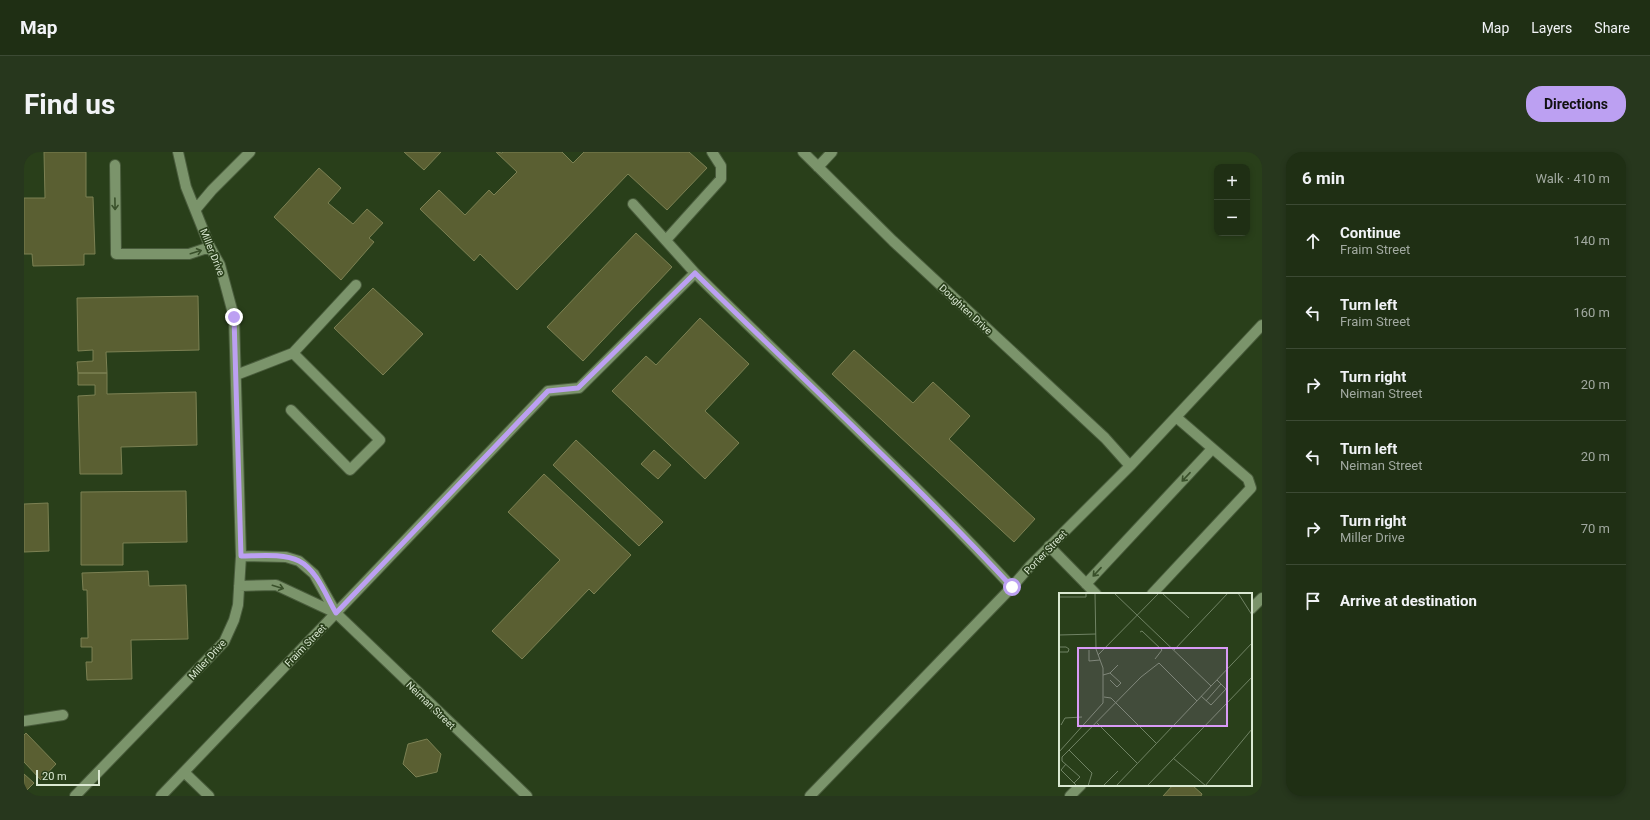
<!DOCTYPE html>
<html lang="en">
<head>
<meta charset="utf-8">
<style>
  body { margin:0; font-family:Roboto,sans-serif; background:#27371d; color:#f1f3f6 }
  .controls { position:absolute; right:12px; top:12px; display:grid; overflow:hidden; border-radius:8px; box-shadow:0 2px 6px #0003 }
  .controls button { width:36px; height:36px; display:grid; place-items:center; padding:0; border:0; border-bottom:1px solid #3c4a34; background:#1f2f14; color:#f1f3f6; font:20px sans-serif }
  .scale { position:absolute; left:12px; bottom:10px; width:64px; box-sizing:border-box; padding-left:4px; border:2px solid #dae8d2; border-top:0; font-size:11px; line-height:14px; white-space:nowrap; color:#dae8d2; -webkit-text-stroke:3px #293f1a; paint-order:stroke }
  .stop { position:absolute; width:12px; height:12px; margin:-9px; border:3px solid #bca0f2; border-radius:50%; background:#fff }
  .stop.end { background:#bca0f2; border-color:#fff; box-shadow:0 1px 4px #0008 }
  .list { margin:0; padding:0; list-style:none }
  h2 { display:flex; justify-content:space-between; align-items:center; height:52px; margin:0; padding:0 16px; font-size:17px }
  h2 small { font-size:13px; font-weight:400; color:#a1a9a0 }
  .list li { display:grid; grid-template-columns:26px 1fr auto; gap:12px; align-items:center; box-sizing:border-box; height:72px; padding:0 16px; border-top:1px solid #3c4a34 }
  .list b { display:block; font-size:15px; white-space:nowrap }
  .list p { margin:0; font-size:13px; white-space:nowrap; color:#a1a9a0 }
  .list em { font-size:13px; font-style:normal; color:#a1a9a0 }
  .icon { flex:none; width:22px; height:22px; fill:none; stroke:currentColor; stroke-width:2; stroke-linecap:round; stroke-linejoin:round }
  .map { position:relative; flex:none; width:1238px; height:644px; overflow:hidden; border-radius:16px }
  header { display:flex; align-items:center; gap:24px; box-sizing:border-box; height:56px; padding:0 20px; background:#1f2f14; border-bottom:1px solid #3c4a34 }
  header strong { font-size:19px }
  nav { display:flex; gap:22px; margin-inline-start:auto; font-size:14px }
  .intro { display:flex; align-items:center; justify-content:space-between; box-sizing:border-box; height:96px; padding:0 24px }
  h1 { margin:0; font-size:28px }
  .button { padding:10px 18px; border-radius:16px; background:#bca0f2; color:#111; font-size:14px; font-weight:700 }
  main { display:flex; gap:24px; padding:0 24px }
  aside { flex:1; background:#1f2f14; border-radius:16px; box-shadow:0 2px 6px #0003 }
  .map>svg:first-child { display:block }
  .building { fill:#5a5f32; stroke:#7c8153 }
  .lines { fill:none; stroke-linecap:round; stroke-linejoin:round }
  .minor-casing { stroke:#495c3c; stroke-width:12 }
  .minor { stroke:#7b946b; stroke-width:10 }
  .oneway { stroke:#39502a }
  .route { stroke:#bca0f2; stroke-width:5 }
  .labels { text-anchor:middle; stroke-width:3.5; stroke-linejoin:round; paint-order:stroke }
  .street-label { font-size:10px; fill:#dae8d2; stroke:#293f1a }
  .inset-road { fill:none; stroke:#708364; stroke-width:1 }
  .view { fill:#d99af7; fill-opacity:0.15; stroke:#d99af7; stroke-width:2 }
  .inset-edge { fill:none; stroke:#dae8d2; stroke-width:2 }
</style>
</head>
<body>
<header>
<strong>Map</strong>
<nav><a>Map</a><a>Layers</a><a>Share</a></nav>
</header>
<div class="intro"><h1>Find us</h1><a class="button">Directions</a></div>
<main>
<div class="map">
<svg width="1238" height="644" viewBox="0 0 1238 644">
  <rect width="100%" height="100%" fill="#293f1a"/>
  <path class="building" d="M20 0H62V45H69L71 102H60V113L9 114 8 102H0V46H21Z
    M380 0H417L400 18Z
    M472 0 478 1 479 0H538L549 11 560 0H665L683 16 643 58 604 22 493 138 456 102 450 109 396 57 415 38 441 63 465 38 470 43 493 20Z
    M295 16 317 36 304 51 329 72 343 57 359 71 345 86 350 90 317 128 250 65Z
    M612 81 648 115 559 209 523 175Z
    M349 136 399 182 359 223 310 176Z
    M174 144 175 198 82 200 83 221H54L53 210 69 209V198L54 199 53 146Z
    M676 166 725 212 681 259 715 291 681 327 588 239 622 204 632 213Z
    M830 198 889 251 909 230 946 264 925 287 1011 367 990 390 808 222Z
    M54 221H83V242L172 240 173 293 97 295 98 322H56L54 244 71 243V233H54Z
    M552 288 639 370 615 394 529 313Z
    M630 298 647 313 634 327 617 312Z
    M520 322 607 403 570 442 565 437 498 507 468 479 536 408 484 360Z
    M162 339 163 390 99 391V413H57V340Z
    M24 351 25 399 0 400V352Z
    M124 419 125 434 162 433 164 487 107 488 108 527 63 528 62 510H68V495H57V486H64L63 438H59L58 421Z
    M2 581 32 612 17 628 0 610V583Z
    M403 587 417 602 413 620 392 625 379 612 384 592Z
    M0 622 10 631 0 641Z
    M1149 633H1168L1178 642 1177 644H1139Z"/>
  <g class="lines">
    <defs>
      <path id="minor" d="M779 0 869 89 1081 286 1106 314
        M91 13 92 102H165L186 95
        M794 15 808 0
        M609 52 671 121
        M172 57 188 38 226 0
        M642 88 697 27V14L688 0
        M212 223 269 201 332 133
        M267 258 326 318 356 288 269 201
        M1025 394 1072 442
        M217 404 262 405 275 409 290 422 312 461 503 644
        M1062 432 1188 297
        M215 434 252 433 312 461
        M1128 442 1227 336 1224 327 1152 265
        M1227 457 1238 446
        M0 569 39 563
        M160 620 185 644
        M51 644 200 490 210 468 214 453 217 404 210 165 196 113 186 95 162 35 154 0
        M137 644 524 239 555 236 671 121C777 226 887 326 988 435
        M786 644 988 435 1006 414 1106 314 1238 173
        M1046 644 1057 633"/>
    </defs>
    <use href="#minor" class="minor-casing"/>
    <use href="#minor" class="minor"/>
  </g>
  <defs><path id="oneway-shaft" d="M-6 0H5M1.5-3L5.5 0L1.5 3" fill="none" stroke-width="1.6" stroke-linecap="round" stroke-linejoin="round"/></defs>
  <g class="oneway">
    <use href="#oneway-shaft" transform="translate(91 52) rotate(89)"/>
    <use href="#oneway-shaft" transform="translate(172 100) rotate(-17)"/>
    <use href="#oneway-shaft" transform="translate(1162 325) rotate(133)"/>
    <use href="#oneway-shaft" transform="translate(1073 420) rotate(133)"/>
    <use href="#oneway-shaft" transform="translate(254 435) rotate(17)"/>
  </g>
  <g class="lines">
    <path class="route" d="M210 165 217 404C233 404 260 401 275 409 293 418 302 444 312 461L524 239 554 236 671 121C777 226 887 326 988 435"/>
  </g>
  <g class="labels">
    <g class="street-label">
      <text transform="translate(189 100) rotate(68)" y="4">Miller Drive</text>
      <text transform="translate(942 157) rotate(43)" y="4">Doughten Drive</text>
      <text transform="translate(1021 400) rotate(-46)" y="4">Porter Street</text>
      <text transform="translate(281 493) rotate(-46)" y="4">Fraim Street</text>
      <text transform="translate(183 507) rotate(-48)" y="4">Miller Drive</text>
      <text transform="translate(407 553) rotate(44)" y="4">Neiman Street</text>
    </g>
  </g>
  <g transform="translate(1035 441)">
    <rect width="193" height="193" fill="#293f1a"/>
    <path class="inset-road" d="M55 0 152 93M103 0 130 25M179 0 193 22M0 4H27V0M81 39 83 38 103 57 96 66M0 42 37 41M0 54H7L10 56 9 59H0M30 57V68L41 67M115 57 169 0M39 62 100 0M44 82 51 80 59 72M51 87 58 94 62 90 51 80M142 103 152 112 167 96 158 87M45 104 52 105 97 150M147 108 162 91M38 130 78 170M2 132 6 125 23 124M10 157 82 84 100 70 138 108M0 159 44 110V75L37 56 36 0M114 165 147 193M7 171 2 177 15 190M18 193 15 190 21 184 3 168V164L10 157 33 180 29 193M44 193 59 178M57 193 193 50M88 193 193 84M146 193 193 136"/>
    <path class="view" d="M19 55H168V133H19Z"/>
    <rect width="193" height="193" class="inset-edge"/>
  </g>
</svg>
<div class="controls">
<button>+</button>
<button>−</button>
</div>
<div class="scale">20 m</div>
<div class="stop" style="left:988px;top:435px"></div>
<div class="stop end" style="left:210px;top:165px"></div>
</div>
<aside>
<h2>6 min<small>Walk · 410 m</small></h2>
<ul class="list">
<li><svg class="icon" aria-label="ahead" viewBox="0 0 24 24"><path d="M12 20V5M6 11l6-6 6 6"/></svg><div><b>Continue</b><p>Fraim Street</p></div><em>140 m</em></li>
<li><svg class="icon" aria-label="left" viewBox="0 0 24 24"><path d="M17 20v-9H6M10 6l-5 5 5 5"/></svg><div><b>Turn left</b><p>Fraim Street</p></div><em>160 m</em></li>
<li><svg class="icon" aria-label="right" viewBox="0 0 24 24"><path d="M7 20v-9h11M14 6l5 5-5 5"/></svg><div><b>Turn right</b><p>Neiman Street</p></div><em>20 m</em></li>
<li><svg class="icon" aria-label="left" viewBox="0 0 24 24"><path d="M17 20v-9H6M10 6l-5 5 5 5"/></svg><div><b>Turn left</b><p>Neiman Street</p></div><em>20 m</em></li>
<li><svg class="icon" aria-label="right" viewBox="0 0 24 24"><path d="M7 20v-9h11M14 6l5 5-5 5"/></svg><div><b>Turn right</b><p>Miller Drive</p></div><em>70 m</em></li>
<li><svg class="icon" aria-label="arrive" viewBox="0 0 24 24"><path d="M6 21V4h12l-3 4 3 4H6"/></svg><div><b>Arrive at destination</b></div></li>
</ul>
</aside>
</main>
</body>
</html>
